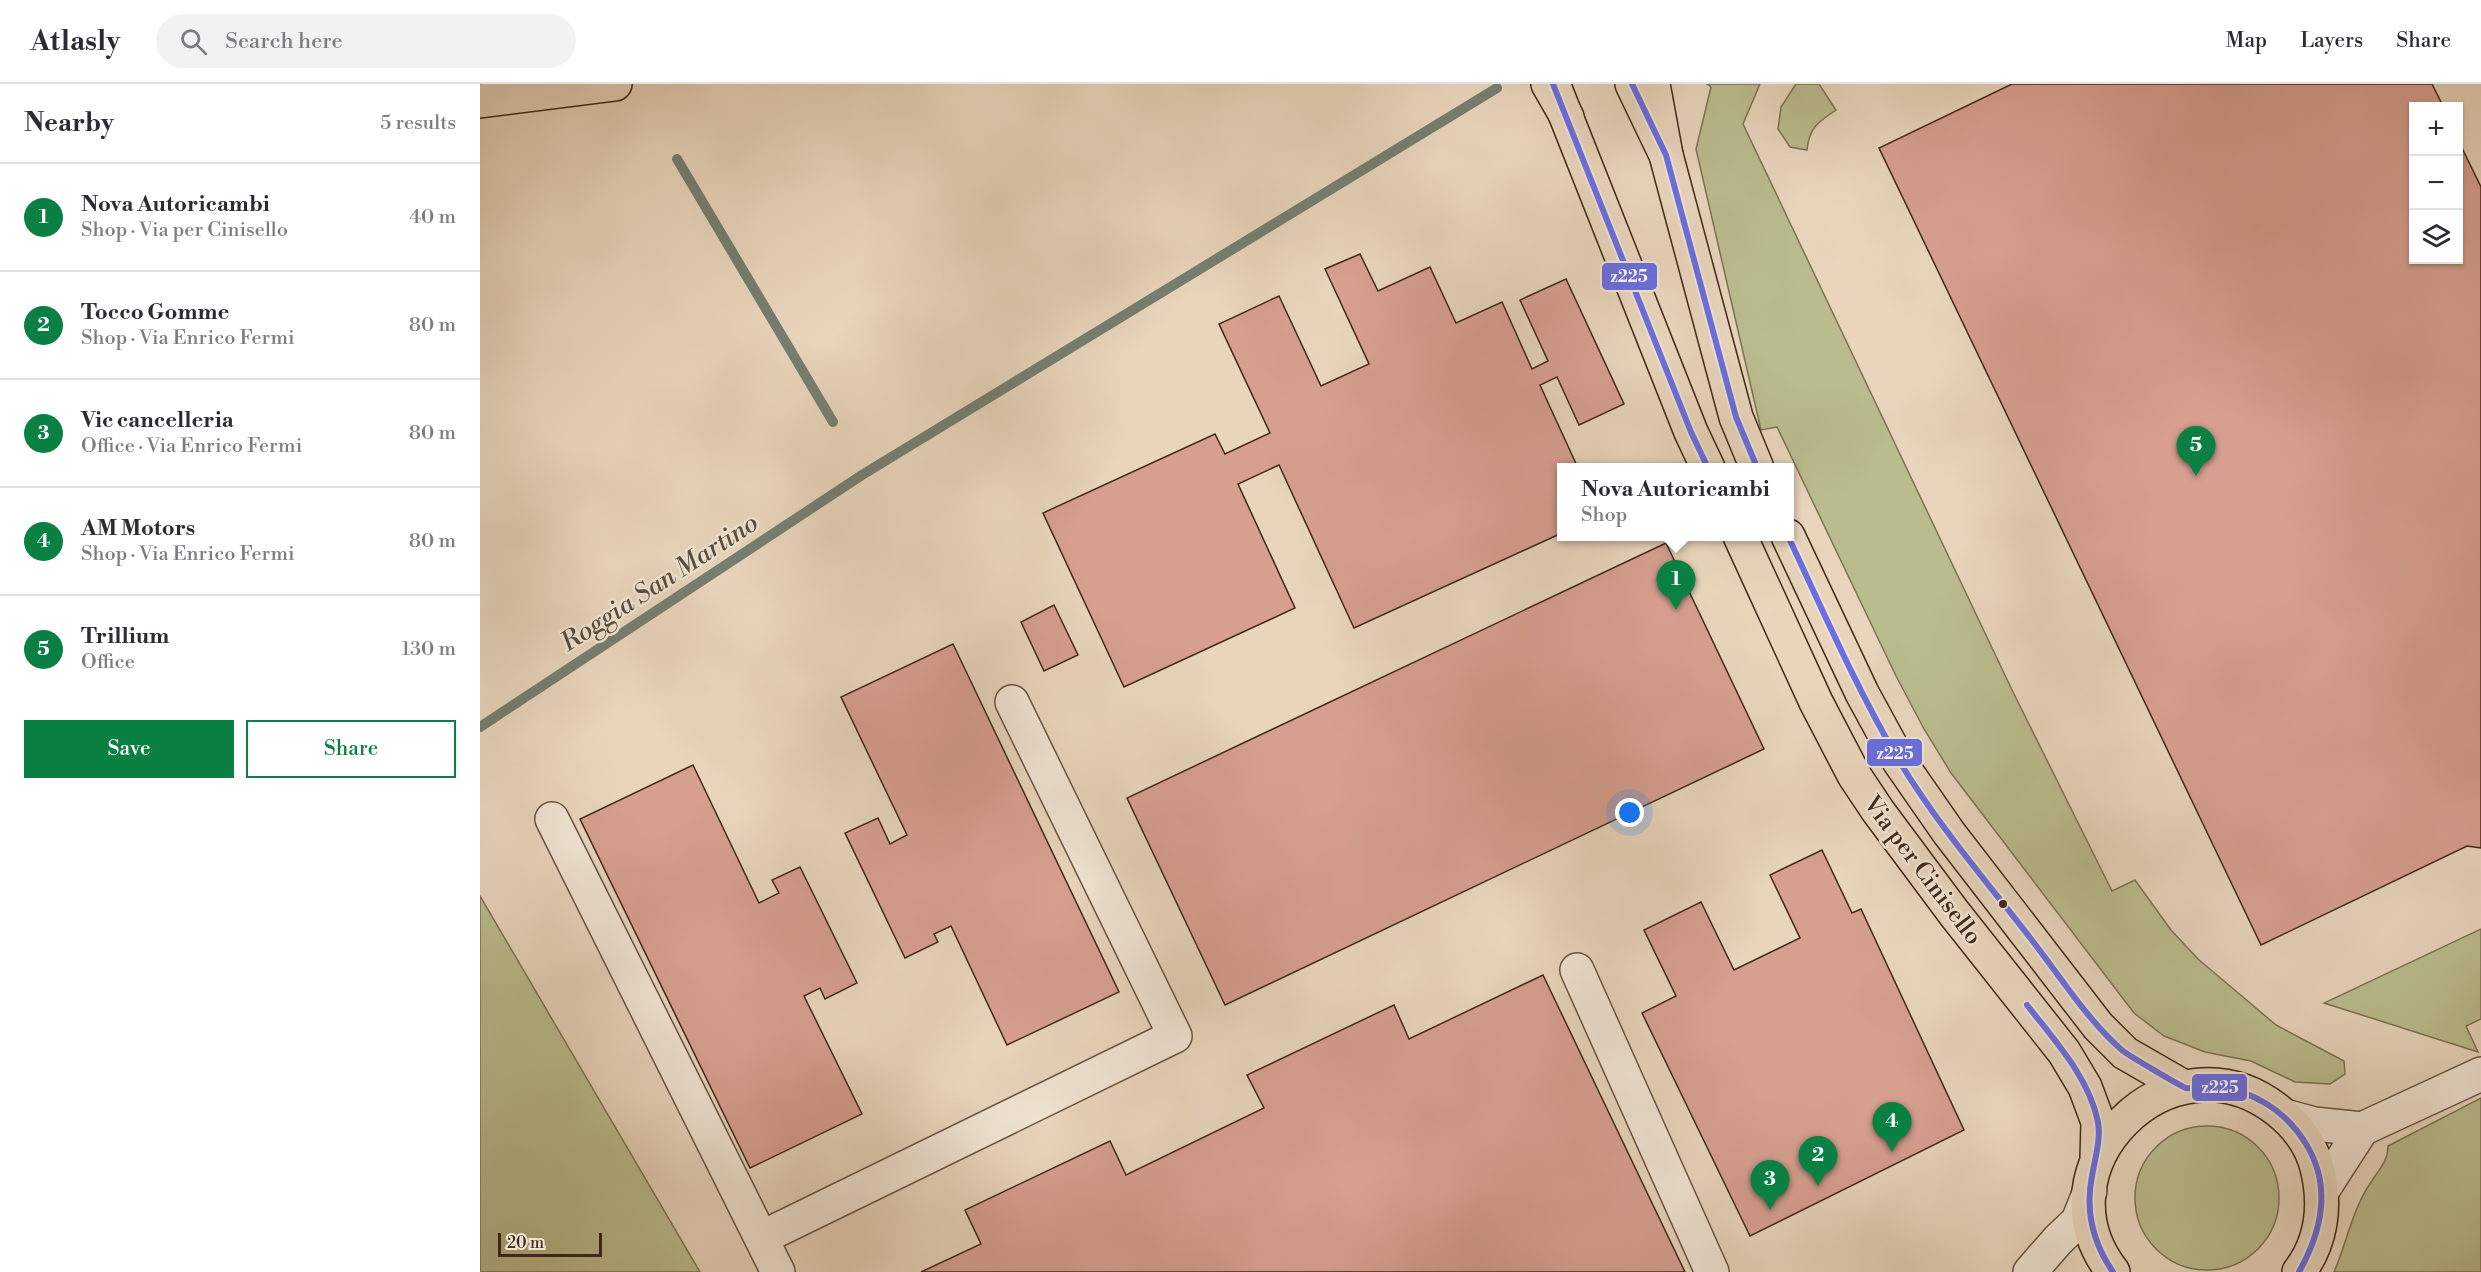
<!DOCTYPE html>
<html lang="en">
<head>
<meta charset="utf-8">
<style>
  body { margin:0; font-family:"Libre Bodoni",serif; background:#f2f2f3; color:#2b2b33 }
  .controls { position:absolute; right:18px; top:18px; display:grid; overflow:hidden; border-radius:0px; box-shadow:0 2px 4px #0004 }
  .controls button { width:54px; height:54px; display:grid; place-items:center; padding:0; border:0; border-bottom:2px solid #e1e1e2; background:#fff; color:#2b2b33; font:30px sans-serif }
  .scale { position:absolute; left:18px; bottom:15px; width:104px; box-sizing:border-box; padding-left:6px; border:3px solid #402819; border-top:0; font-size:16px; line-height:21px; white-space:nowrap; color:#402819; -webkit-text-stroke:4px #f0e4d3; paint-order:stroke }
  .you { position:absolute; left:1150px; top:729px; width:21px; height:21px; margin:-15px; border:4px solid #fff; border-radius:50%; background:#1a73e8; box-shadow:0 0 0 9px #1a73e833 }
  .badge { display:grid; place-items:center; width:39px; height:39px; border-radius:50%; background:#0b8043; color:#fff; font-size:20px; font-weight:700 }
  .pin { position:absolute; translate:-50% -50px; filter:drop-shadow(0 2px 3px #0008) }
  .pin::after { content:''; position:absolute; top:32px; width:21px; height:18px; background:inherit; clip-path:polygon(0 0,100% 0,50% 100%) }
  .popup { position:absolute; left:1077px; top:379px; width:237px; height:78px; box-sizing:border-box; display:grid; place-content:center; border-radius:0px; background:#fff; filter:drop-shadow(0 2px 4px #0005); font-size:20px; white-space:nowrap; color:#7c7c81 }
  .popup b { font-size:22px; color:#2b2b33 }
  .popup::after { content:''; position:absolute; left:50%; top:100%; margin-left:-12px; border:12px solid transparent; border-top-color:#fff }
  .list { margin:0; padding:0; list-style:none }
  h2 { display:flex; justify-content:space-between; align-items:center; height:78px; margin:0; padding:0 24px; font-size:26px }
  h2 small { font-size:20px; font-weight:400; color:#7c7c81 }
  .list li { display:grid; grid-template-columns:39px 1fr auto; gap:18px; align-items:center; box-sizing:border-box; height:108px; padding:0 24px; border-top:2px solid #e1e1e2 }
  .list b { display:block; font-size:22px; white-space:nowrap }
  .list p { margin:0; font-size:20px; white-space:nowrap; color:#7c7c81 }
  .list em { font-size:20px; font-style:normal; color:#7c7c81 }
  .actions { display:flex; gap:12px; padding:18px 24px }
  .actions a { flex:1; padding:14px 0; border:2px solid #0b8043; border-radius:0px; text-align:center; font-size:21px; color:#0b8043 }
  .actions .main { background:#0b8043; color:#fff }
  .icon { flex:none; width:33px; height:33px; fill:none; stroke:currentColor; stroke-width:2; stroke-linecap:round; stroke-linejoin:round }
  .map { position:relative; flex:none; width:2001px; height:1188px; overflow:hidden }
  header { display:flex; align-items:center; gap:36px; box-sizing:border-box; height:84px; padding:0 30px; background:#fff; border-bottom:2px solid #e1e1e2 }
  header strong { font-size:28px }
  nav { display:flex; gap:33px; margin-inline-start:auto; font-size:21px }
  .search { width:420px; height:54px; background:#f2f2f3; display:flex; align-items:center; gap:15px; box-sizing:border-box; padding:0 21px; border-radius:33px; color:#7c7c81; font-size:22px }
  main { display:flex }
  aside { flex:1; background:#fff }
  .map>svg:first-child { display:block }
  .green { fill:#babc8e; stroke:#7d7254; stroke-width:1.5 }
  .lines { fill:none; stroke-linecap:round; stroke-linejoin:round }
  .stream { stroke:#757f71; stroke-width:10 }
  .building { fill:#d69f90; stroke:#402819; stroke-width:1.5 }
  .minor-casing { stroke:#6a5342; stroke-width:36 }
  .major-casing { stroke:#402819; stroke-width:36 }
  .highway-casing { stroke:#402819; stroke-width:36 }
  .minor { stroke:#f0e4d3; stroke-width:33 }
  .major { stroke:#e8d5bc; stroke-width:33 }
  .highway { stroke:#e8d5bc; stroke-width:33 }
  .bus-1-casing { stroke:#f0e4d3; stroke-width:10 }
  .bus-1 { stroke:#6a6ee2; stroke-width:6 }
  .bus-dot { fill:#402819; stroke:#f0e4d3; stroke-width:2 }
  .labels { text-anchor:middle; stroke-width:5; stroke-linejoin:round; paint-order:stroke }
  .street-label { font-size:24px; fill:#402819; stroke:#f0e4d3 }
  .water-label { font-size:26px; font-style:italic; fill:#564c3e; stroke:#f0e4d3 }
  .line-badge { stroke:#f0e4d3; stroke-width:2 }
  .badge-label { font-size:16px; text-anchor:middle; font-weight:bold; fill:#fff }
</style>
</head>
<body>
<header>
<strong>Atlasly</strong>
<div class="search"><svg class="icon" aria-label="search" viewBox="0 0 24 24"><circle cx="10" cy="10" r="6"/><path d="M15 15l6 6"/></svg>Search here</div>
<nav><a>Map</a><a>Layers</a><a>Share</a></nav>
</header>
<main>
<aside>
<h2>Nearby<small>5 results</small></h2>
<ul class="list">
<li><span class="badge">1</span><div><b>Nova Autoricambi</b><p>Shop · Via per Cinisello</p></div><em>40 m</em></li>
<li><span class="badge">2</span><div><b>Tocco Gomme</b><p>Shop · Via Enrico Fermi</p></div><em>80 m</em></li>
<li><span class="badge">3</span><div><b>Vic cancelleria</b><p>Office · Via Enrico Fermi</p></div><em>80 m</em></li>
<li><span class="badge">4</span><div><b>AM Motors</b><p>Shop · Via Enrico Fermi</p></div><em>80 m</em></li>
<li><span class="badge">5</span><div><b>Trillium</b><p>Office</p></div><em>130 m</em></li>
</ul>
<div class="actions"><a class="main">Save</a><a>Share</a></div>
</aside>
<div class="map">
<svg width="2001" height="1188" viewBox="0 0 2001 1188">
  <rect width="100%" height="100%" fill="#e8d5bc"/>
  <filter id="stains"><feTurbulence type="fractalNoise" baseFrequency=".00333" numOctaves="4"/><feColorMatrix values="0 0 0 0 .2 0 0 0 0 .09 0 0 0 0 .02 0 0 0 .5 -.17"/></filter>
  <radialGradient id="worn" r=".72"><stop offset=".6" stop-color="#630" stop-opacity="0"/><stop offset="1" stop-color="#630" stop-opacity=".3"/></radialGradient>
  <path class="green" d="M1227 0H1280L1263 40 1533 608 1632 807 1655 796 1691 846 1718 875 1796 941 1864 977 1865 990 1850 1000 1815 998 1771 977 1725 968 1684 952 1654 929 1471 689 1444 645 1416 592 1297 343 1281 346 1216 65 1231 3Z
    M1316 0H1339L1356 26C1338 38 1329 44 1327 66L1310 63 1298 45 1301 23Z
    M0 812 220 1188H0Z
    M2001 845V935L1986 942 1998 968 1844 919Z
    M2001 1014V1188H1854C1867 1158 1872 1126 1891 1098 1899 1085 1908 1078 1908 1062Z
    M1655 1114a72 72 0 1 1 144 0a72 72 0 1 1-144 0Z"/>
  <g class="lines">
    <path class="stream" d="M197 75 353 338
      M0 643 382 391 1017 4"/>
  </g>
  <path class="building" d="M1532 0H1952L1963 22H1934V176H1978V56L2001 103V764L1987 762 1781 861 1399 64Z
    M880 170 898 207 950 183 976 239 1022 218 1052 285 1068 277 1040 216 1086 195 1144 320 1099 341 1077 293 1060 301 1098 384H1082V449L874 544 799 381 758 400 815 524 644 603 563 429 735 350 745 370 790 349 739 240 799 212 841 302 889 280 845 185Z
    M1186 459 1284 665 745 921 647 714Z
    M574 521 598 571 564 587 541 538Z
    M473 560 639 908 527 961 471 842 454 850 458 858 425 874 365 749 398 734 410 760 427 751 361 613Z
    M213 681 279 819 299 809 292 796 320 783 377 899 345 915 340 904 324 912 382 1030 270 1084 100 735Z
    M1342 766 1372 829 1381 825 1484 1046 1270 1152 1162 929 1196 912 1164 846 1221 818 1254 886 1320 854 1290 791Z
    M1063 891 1205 1188H441L501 1160 485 1126 630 1057 646 1091 784 1024 767 991 914 921 929 955Z"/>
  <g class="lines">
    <defs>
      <path id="minor" d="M72 735 298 1188
        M1097 886 1232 1188
        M1805 1032 1834 1040 1882 1045 1842 1107
        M1882 1045 2001 990
        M281 1154 695 952 532 618
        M1550 1188 1578 1156 1598 1137 1610 1107"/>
      <path id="major" d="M1152 0 1186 71 1256 333 1277 384
        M1076 7 1211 348 1228 384
        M1260 452 1336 618 1374 691 1398 727 1474 829 1584 968 1605 1003 1618 1038 1617 1075
        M1308 452 1382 609 1419 677 1469 749 1618 942 1645 969 1704 1003
        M1633 1188C1551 1084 1690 944 1796 1025 1817 1041 1833 1063 1838 1088 1846 1124 1841 1159 1819 1188"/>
      <path id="highway" d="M1068 0 1087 33
        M1173 0 1186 71
        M0 17 135 0"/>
    </defs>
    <use href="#minor" class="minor-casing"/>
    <use href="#major" class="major-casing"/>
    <use href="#highway" class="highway-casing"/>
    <use href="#minor" class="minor"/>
    <use href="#major" class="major"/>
    <use href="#highway" class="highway"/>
    <defs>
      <path id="bus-1" d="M1073 0 1211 348 1228 384
        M1152 0 1186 71 1256 333 1276 381
        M1308 452C1343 527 1376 603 1418 675 1454 736 1507 798 1551 855 1580 892 1607 936 1643 967 1648 971 1702 1003 1706 1004 1715 1005 1725 1002 1735 1003 1773 1006 1806 1027 1826 1060 1852 1102 1842 1147 1819 1188
        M1547 921C1574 956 1609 993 1618 1038 1621 1056 1615 1074 1612 1092 1605 1127 1613 1159 1633 1188"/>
    </defs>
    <use href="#bus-1" class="bus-1-casing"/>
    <use href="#bus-1" class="bus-1"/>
  </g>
  <circle class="bus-dot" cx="1523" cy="820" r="5"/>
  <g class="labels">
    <g class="street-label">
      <text transform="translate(1443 786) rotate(53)" y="8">Via per Cinisello</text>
    </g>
    <g class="water-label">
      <text transform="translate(179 498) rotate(-33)" y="9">Roggia San Martino</text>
    </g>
  </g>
  <g class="line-badge">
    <rect x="1121" y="178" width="57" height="29" rx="6" fill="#6a6ee2"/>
    <rect x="1386" y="654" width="57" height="29" rx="6" fill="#6a6ee2"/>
    <rect x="1711" y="989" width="57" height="29" rx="6" fill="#6a6ee2"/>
  </g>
  <g class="badge-label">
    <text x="1149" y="198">z225</text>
    <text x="1415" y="675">z225</text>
    <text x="1740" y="1009">z225</text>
  </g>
  <rect width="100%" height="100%" filter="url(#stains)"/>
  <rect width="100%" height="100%" fill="url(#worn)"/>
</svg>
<div class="controls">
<button>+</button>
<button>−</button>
<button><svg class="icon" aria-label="layers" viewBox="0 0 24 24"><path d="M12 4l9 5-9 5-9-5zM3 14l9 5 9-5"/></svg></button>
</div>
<div class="scale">20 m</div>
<div class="you"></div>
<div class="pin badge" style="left:1196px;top:526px">1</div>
<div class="popup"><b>Nova Autoricambi</b>Shop</div>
<div class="pin badge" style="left:1338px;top:1102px">2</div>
<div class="pin badge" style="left:1290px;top:1126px">3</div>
<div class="pin badge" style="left:1412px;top:1068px">4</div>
<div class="pin badge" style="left:1716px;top:392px">5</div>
</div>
</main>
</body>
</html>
